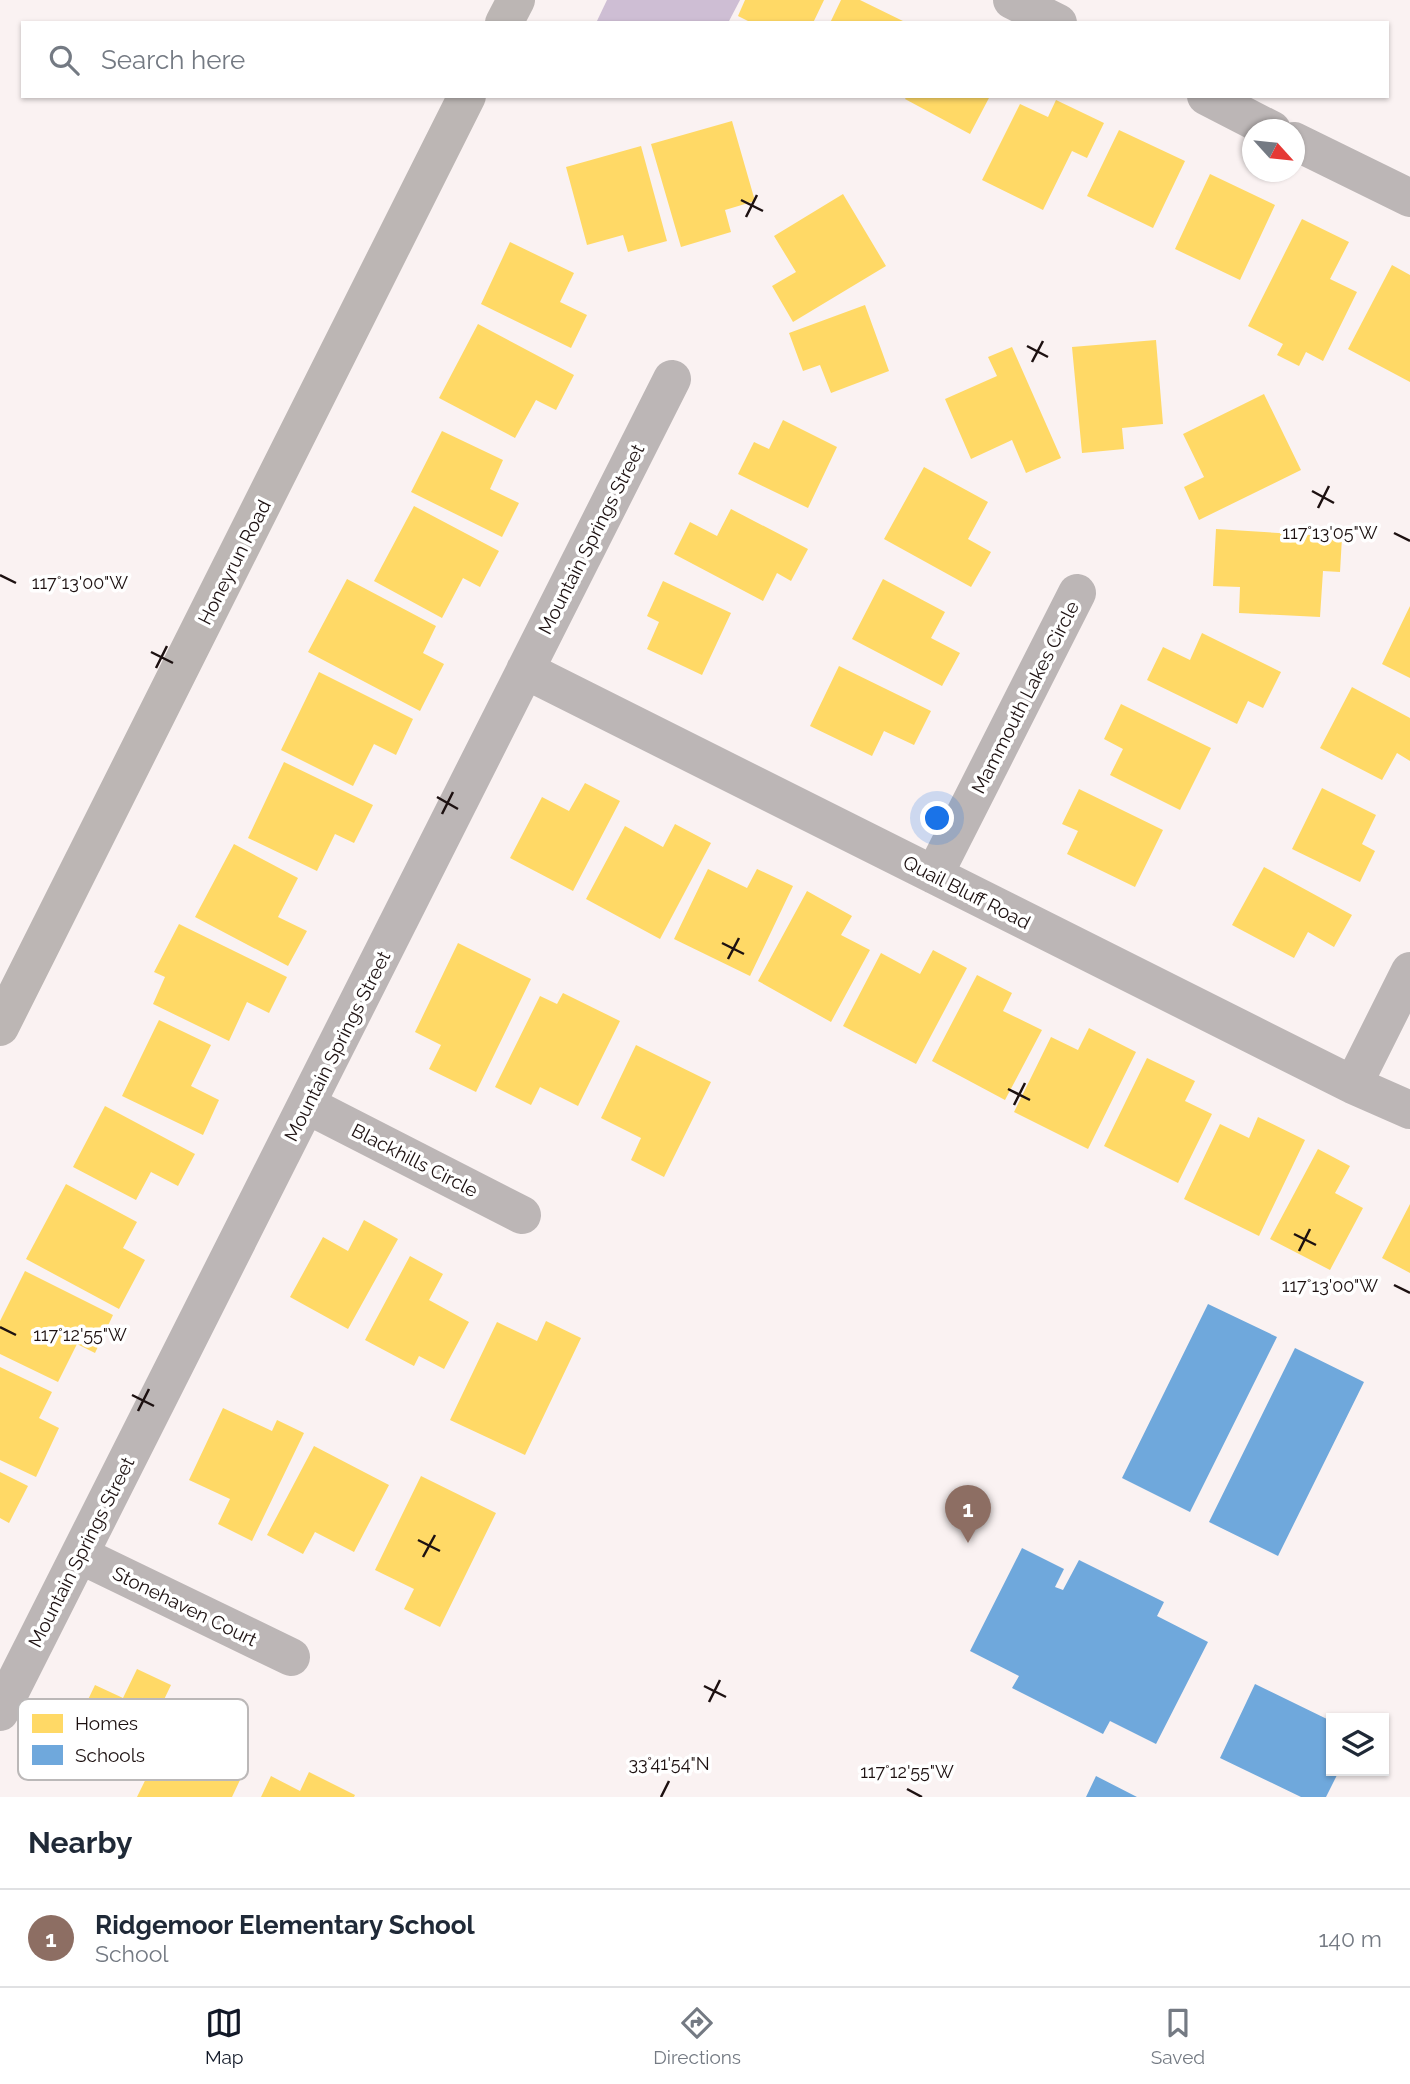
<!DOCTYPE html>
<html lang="en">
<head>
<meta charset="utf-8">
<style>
  body { margin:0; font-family:Raleway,sans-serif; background:#f6f6f7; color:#1f2937 }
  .controls { position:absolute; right:21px; bottom:21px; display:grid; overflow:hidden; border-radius:0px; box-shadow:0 2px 5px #0004 }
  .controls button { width:63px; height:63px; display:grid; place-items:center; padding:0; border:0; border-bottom:2px solid #e0e1e3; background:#fff; color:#1f2937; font:35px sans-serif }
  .compass { position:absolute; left:1242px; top:119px; width:63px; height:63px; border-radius:50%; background:#fff; box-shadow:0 2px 5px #0004; rotate:117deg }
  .you { position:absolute; left:938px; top:819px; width:24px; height:24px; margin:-18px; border:5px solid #fff; border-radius:50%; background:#1a73e8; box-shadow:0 0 0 10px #1a73e833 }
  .badge { display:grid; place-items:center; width:46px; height:46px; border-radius:50%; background:#111827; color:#fff; font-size:23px; font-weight:700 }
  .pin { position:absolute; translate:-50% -58px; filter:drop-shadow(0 2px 4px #0008) }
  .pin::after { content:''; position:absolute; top:37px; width:24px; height:21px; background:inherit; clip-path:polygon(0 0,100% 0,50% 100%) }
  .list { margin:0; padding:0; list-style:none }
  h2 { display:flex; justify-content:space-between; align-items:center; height:91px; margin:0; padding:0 28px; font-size:30px }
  h2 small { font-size:23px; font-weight:400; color:#747a83 }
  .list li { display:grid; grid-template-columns:46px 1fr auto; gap:21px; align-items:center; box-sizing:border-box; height:98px; padding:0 28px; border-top:2px solid #e0e1e3 }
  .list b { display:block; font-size:26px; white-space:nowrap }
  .list p { margin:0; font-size:23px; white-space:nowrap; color:#747a83 }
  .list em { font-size:23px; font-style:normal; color:#747a83 }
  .icon { flex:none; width:38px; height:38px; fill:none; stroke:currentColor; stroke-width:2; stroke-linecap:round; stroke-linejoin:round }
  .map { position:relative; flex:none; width:1410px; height:1797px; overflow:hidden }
  .search { position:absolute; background:#fff; box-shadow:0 2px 5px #0004; left:21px; right:21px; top:21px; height:77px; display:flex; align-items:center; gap:18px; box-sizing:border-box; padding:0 24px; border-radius:0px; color:#747a83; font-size:26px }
  .sheet { height:189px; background:#fff }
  nav { display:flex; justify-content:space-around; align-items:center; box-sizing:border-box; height:98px; border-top:2px solid #e0e1e3; background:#fff; font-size:19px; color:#747a83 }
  nav a { display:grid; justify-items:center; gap:4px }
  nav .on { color:#111827 }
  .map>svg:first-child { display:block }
  .water { fill:#cebed4 }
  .homes { fill:#ffd966 }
  .schools { fill:#6fa8dc }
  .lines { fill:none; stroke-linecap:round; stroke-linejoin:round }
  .street { stroke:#bcb6b6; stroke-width:38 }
  .secondary { stroke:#bcb6b4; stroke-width:38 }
  .ticks { fill:none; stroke:#1d1111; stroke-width:2.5 }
  .labels { text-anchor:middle; stroke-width:7; stroke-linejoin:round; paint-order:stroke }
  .street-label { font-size:19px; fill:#1d1111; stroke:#fff }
  .key { fill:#fff; stroke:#bbb8b8; stroke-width:2 }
  .key-label { font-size:19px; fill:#1d1111 }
  .ticks-label { font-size:18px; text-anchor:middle; fill:#1d1111; stroke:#fff; stroke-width:7; stroke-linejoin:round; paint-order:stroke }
</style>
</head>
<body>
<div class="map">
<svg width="1410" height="1797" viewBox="0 0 1410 1797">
  <rect width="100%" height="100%" fill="#faf2f2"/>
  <path class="water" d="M607 0H740L728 23H596Z"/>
  <path class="homes" d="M745 0H824L813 23H752L738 16Z
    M841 0H860L907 23H830Z
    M907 96H990L970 134 905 99Z
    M1056 100 1104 123 1087 158 1072 151 1043 210 982 180 1020 104 1048 117Z
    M732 121 755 201 725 210 731 232 681 247 651 144Z
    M1119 130 1185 161 1153 228 1087 196Z
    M641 146 667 241 628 252 623 235 587 245 566 167Z
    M1210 174 1275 205 1240 280 1175 249Z
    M843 194 886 266 793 322 772 286 796 272 774 236Z
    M1302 219 1349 242 1330 279 1357 292 1323 361 1306 352 1299 366 1277 355 1283 344 1248 326Z
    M510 242 574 273 560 302 587 315 571 348 481 304Z
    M1392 265 1410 275V382L1348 349Z
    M865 305 889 371 831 393 820 365 803 371 789 333Z
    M478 324 574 375 556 410 536 400 515 438 439 398Z
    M1156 340 1163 424 1122 428 1124 449 1082 453 1072 347Z
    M1012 347 1061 458 1026 473 1012 440 971 459 945 399 997 376 988 357Z
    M1264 394 1301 470 1199 520 1184 487 1204 477 1183 434Z
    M783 420 837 447 808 508 738 474 754 442 769 449Z
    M442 431 503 460 490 489 519 503 502 537 411 492Z
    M924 467 988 502 968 539 991 552 971 587 884 539Z
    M414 506 499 551 480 587 463 578 442 618 374 581Z
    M731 509 808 549 791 581 777 573 763 601 674 554 690 522 717 536Z
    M1216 529 1342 537 1340 572 1323 571 1320 617 1239 613 1240 587 1213 586Z
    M347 579 436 626 423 653 444 664 420 711 308 652Z
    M883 579 945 612 931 638 960 653 942 686 852 639Z
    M663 581 731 613 702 675 647 649 659 622 647 616Z
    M1410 606V678L1382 664Z
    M1202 633 1281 672 1263 708 1248 701 1237 724 1147 680 1163 647 1190 660Z
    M839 666 931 711 914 745 884 731 872 756 810 726Z
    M319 672 413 719 396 755 374 744 353 786 281 750Z
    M1352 687 1410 718V761L1397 753 1382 780 1320 748Z
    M1121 704 1211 748 1180 810 1110 775 1123 749 1104 739Z
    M284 762 373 805 354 843 335 834 317 871 248 838Z
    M585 783 620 801 573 891 510 858 542 797 569 811Z
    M1322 788 1376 815 1362 844 1375 851 1360 882 1292 849Z
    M1079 789 1163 830 1135 887 1067 854 1078 831 1062 824Z
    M675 824 711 843 660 939 586 899 625 826 663 847Z
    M234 844 298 878 278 917 307 931 288 966 195 917Z
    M1264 867 1352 915 1334 947 1308 932 1294 958 1232 925Z
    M708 869 747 888 757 869 793 886 750 976 674 939Z
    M807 891 852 916 841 935 870 950 831 1022 758 981Z
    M179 924 287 977 269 1013 247 1002 229 1041 153 1004 165 977 154 972Z
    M458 943 531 979 476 1092 429 1069 441 1045 415 1032Z
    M933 950 967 968 916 1064 843 1026 881 953 920 974Z
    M977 975 1012 993 1003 1011 1042 1030 1005 1100 932 1061Z
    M563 993 620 1021 578 1106 540 1087 531 1105 495 1087 540 996 557 1004Z
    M159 1020 211 1045 191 1086 219 1100 203 1135 122 1096Z
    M1089 1028 1136 1052 1088 1149 1014 1112 1051 1037 1078 1050Z
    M636 1045 711 1082 664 1177 631 1160 641 1138 601 1118Z
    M1147 1058 1195 1081 1185 1101 1212 1114 1178 1183 1104 1146Z
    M105 1106 195 1154 178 1186 151 1172 136 1200 73 1167Z
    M1258 1117 1305 1140 1259 1236 1184 1199 1220 1124 1249 1138Z
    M1318 1149 1350 1166 1335 1193 1363 1208 1330 1270 1270 1239Z
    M66 1184 137 1222 123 1248 145 1260 119 1309 26 1259Z
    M1410 1204V1273L1382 1258Z
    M364 1220 398 1239 348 1329 290 1297 323 1237 348 1251Z
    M410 1256 443 1274 429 1300 469 1322 444 1369 419 1356 414 1366 365 1340Z
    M25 1271 113 1315 95 1353 77 1344 58 1382 0 1354V1321Z
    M546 1321 581 1338 525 1455 450 1420 497 1322 537 1341Z
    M0 1367 52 1392 39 1418 59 1428 36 1477 0 1460Z
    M223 1408 272 1431 277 1420 304 1433 252 1541 218 1524 230 1499 189 1480Z
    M314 1446 389 1485 354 1552 315 1532 303 1554 267 1535Z
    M0 1472 28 1486 9 1523 0 1518Z
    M421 1476 496 1513 440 1627 404 1609 414 1589 375 1570Z
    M137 1669 171 1685 127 1777 65 1748 95 1685 123 1698Z
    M182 1705 220 1723 209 1744 248 1763 232 1797H137Z
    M309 1772 355 1795 354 1797H261L271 1776 300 1791Z"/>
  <path class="schools" d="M1208 1304 1277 1337 1190 1512 1122 1478Z
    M1295 1348 1364 1382 1278 1556 1209 1522Z
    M1022 1548 1064 1569 1055 1587 1063 1590 1079 1560 1164 1602 1157 1616 1208 1642 1156 1744 1110 1721 1103 1734 1012 1688 1019 1676 970 1651Z
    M1255 1684 1331 1721V1771H1339L1326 1797H1301L1220 1758Z
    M1096 1776 1137 1797H1086Z"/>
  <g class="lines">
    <path class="street" d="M1012 0 1058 23
      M1206 96 1272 130
      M1294 141 1410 198
      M525 670 1353 1085 1410 1110
      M934 875 1077 593
      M1353 1085 1410 971
      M307 1105 522 1215
      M80 1555 291 1657
      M0 1712 672 379"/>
    <path class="secondary" d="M504 23 516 0
      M0 1027 467 96"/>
  </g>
  <path class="ticks" d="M741 200 763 211M746 217 757 195M1027 346 1048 357M1032 362 1043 341M1312 491 1334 503M1318 508 1329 486M1394 533 1410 541M0 575 16 583M151 652 173 663M156 668 167 646M437 797 458 809M442 814 453 792M722 943 744 954M728 959 739 938M1008 1089 1030 1100M1014 1105 1025 1083M1294 1234 1316 1245M1299 1251 1310 1229M1394 1285 1410 1293M0 1327 16 1335M132 1395 154 1406M138 1411 149 1389M418 1540 440 1551M423 1557 435 1535M704 1686 726 1697M709 1702 720 1680M907 1789 922 1797M661 1797 669 1781"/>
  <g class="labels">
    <g class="street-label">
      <text transform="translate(591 539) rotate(-63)" y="7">Mountain Springs Street</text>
      <text transform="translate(234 562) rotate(-63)" y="7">Honeyrun Road</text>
      <text transform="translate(1025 697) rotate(-63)" y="7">Mammouth Lakes Circle</text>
      <text transform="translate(967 892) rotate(27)" y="7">Quail Bluff Road</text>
      <text transform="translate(337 1046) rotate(-63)" y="7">Mountain Springs Street</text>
      <text transform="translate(415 1160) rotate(27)" y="7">Blackhills Circle</text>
      <text transform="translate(81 1552) rotate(-63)" y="7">Mountain Springs Street</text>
      <text transform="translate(185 1606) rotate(26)" y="7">Stonehaven Court</text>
    </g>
  </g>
  <rect x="18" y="1699" width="230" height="81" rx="10" class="key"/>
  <rect x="32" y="1714" width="31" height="19" fill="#ffd966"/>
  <rect x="32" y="1745" width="31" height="20" fill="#6fa8dc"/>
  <g class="key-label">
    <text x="75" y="1730">Homes</text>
    <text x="75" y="1762">Schools</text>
  </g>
  <g class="ticks-label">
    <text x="1330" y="539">117°13'05"W</text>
    <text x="80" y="589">117°13'00"W</text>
    <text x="1330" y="1292">117°13'00"W</text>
    <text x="80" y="1341">117°12'55"W</text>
    <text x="669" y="1770">33°41'54"N</text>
    <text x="907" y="1778">117°12'55"W</text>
  </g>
</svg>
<div class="controls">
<button><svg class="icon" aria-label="layers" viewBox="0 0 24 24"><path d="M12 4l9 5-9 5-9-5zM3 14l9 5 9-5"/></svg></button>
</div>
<svg class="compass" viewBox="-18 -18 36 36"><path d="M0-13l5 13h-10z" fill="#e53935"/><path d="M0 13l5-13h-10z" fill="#747a83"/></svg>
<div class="you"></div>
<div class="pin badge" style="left:968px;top:1543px;background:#8d6e63">1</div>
<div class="search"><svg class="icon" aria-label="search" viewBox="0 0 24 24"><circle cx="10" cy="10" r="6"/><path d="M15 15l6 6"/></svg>Search here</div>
</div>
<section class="sheet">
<h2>Nearby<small></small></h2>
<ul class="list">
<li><span class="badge" style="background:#8d6e63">1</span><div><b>Ridgemoor Elementary School</b><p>School</p></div><em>140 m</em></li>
</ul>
</section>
<nav>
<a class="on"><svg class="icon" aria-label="map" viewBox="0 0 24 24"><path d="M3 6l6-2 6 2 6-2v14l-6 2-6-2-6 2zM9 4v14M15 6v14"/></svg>Map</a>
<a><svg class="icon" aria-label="directions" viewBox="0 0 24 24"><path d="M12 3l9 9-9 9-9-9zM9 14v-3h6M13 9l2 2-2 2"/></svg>Directions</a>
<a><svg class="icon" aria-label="saved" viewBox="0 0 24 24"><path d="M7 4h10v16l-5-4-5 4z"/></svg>Saved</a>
</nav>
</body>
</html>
